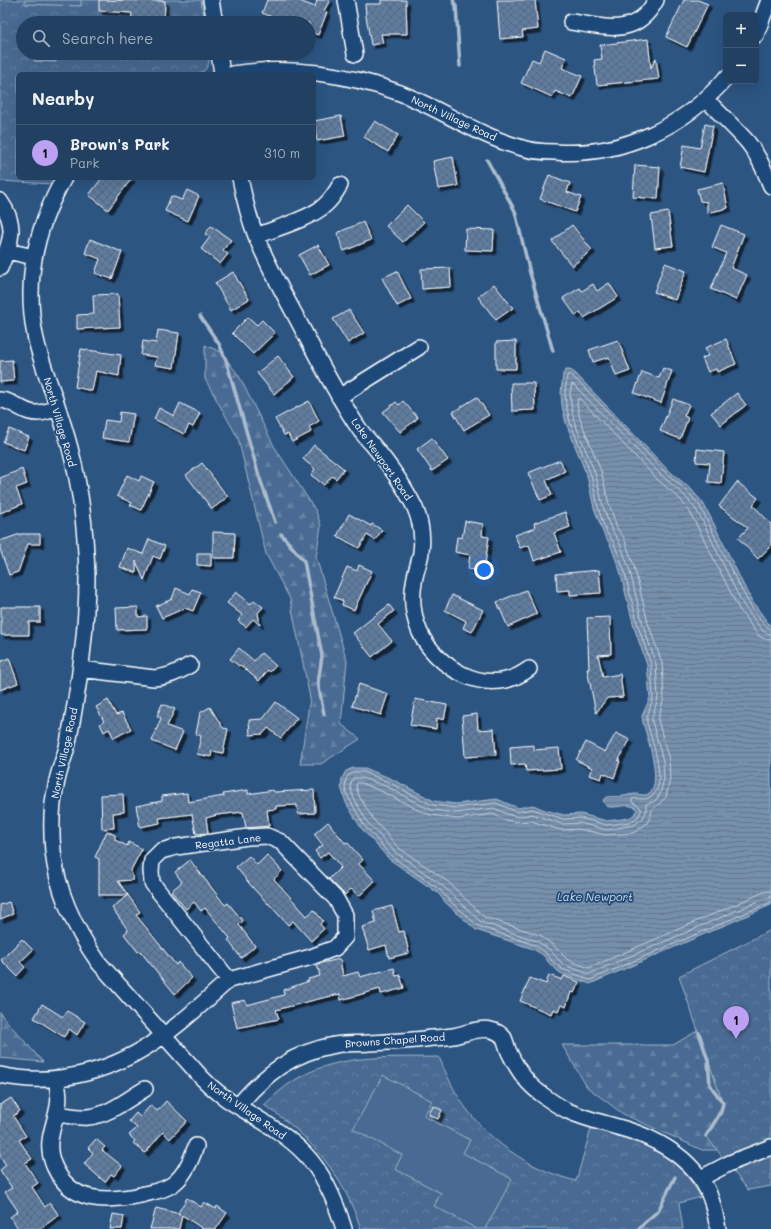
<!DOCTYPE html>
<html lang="en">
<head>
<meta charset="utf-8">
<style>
  body { margin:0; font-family:Mali,sans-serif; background:#2d4b6b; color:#f1f3f6 }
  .controls { position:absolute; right:12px; top:12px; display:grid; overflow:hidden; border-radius:6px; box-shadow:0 4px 16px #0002 }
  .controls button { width:36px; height:36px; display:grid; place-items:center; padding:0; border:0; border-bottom:1px solid #3e5977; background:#214062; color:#f1f3f6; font:20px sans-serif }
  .you { position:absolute; left:484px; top:570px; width:14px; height:14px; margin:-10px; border:3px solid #fff; border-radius:50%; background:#1a73e8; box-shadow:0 0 0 6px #1a73e833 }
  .badge { display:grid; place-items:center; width:26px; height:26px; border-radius:50%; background:#bca0f2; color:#111; font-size:13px; font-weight:700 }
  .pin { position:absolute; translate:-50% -33px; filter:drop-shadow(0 1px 2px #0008) }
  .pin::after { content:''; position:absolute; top:21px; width:14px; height:12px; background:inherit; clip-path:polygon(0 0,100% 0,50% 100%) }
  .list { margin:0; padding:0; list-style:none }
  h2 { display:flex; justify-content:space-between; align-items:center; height:52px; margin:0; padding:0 16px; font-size:17px }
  h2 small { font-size:13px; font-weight:400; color:#a2afbe }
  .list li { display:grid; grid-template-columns:26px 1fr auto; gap:12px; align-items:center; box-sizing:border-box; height:56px; padding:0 16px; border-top:1px solid #3e5977 }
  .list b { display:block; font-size:15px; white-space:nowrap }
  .list p { margin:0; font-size:13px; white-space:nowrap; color:#a2afbe }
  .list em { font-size:13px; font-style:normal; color:#a2afbe }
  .icon { flex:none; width:22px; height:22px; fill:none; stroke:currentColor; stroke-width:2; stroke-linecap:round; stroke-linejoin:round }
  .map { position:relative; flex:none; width:771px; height:1229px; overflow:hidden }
  .search { position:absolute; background:#214062; box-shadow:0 4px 16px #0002; left:16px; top:16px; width:300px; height:44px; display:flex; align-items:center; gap:10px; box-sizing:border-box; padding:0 14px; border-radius:22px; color:#a2afbe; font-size:15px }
  .panel { position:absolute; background:#214062; box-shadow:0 4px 16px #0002; left:16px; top:72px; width:300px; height:108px; border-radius:6px }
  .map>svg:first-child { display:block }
  .forest { fill:url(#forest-firs); stroke:#a4b5c8 }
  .park { fill:url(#park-crowns); stroke:#a4b5c8 }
  .pitch { fill:#486b92; stroke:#a4b5c8 }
  .water { fill:url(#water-rules); stroke:#acbcce }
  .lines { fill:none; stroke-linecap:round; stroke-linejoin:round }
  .shore { stroke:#c7d2de; stroke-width:1 }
  .stream { stroke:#acbcce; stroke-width:3.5 }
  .building { fill:url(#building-cross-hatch); stroke:#fff; filter:url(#shadow) }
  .minor-casing { stroke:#fff; stroke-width:18 }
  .minor { stroke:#1f4a7a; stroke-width:15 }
  .labels { text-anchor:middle; stroke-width:3.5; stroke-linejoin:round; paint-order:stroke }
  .street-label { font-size:10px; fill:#fff; stroke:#1f4a7a }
  .water-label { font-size:11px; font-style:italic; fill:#d5dde6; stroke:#1f4a7a }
</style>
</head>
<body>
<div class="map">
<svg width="771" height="1229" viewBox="0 0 771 1229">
  <defs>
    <pattern id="forest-firs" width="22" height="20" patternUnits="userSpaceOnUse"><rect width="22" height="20" fill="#486b92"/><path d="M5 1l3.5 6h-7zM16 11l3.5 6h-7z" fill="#6381a2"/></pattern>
    <pattern id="park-crowns" width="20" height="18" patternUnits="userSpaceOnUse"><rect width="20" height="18" fill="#486b92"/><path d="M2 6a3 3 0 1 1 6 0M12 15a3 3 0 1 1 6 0" fill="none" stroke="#6381a2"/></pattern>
    <pattern id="water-rules" width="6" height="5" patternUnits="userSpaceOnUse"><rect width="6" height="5" fill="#748fad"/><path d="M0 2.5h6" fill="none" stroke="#66788b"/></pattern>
    <pattern id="building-cross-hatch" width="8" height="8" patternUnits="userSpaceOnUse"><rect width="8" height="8" fill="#5e7c9f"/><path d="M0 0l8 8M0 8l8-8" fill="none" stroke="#56667a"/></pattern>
    <filter id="shadow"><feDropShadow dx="3.5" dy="3.5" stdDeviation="0" flood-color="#0009"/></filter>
  </defs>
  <rect width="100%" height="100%" fill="#2c5582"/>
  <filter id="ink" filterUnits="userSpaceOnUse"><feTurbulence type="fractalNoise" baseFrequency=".025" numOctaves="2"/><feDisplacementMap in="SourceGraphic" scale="8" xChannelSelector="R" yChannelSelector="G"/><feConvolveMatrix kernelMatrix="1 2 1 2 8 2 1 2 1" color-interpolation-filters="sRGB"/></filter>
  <g filter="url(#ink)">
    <path class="forest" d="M205 345 221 352 239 376 274 446 316 511 321 526 316 557 347 661 341 724 360 739 321 764H300L310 698 290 599 266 554 238 438 205 379Z
      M771 988 730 1150H702L623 1114 587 1087 562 1045H673Z
      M0 1012 3 1017 43 1062 0 1058Z"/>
    <path class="park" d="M0 0H201L205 23H23V53H209C210 63 208 71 197 74H18V178H55L52 184 0 181Z
      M771 930V1186L748 1190 706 1136 723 1103 679 976Z
      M439 1057C445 1071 451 1085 459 1098 486 1140 528 1169 576 1181L592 1125C628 1137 665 1147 689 1179 694 1185 697 1191 701 1197L679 1203 683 1229H361C343 1175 311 1136 264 1105 275 1095 287 1084 300 1077 343 1053 393 1058 439 1057Z"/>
    <path class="pitch" d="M25 0H81V6L25 4Z
      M383 1075 432 1101 424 1116 470 1140 463 1153 512 1179 485 1229H477L434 1206 441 1193 395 1169 402 1155 353 1129Z"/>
    <path class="water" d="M37 19 122 23H37Z
      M35 53H57L56 62 34 61Z
      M566 370H570L575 373 667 469 691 489 703 503 711 518 743 584 752 601 771 627V905L590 984 560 973 549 963 543 955 533 949 476 930 446 903 438 893 389 859 361 828 346 803 341 787 342 778 346 771 353 768H365L392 779 434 801 456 804 497 799 518 808 533 805 545 810 564 815 581 814 607 821 629 818 635 814 637 809C627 801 617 810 606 806L603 800 606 797C612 796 618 797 624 796 628 795 632 794 636 794 641 794 644 796 648 794 664 784 647 737 643 723L642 716 650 698 647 665 634 627 620 571 610 544 604 535 600 524 594 508 587 476 566 423 562 406 561 393 563 374Z"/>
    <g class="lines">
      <path class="shore" d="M771 629C754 627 711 525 699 505L688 492 665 472 585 388 572 376 569 374 567 376 565 393 566 405 570 422 591 475 598 507 603 523 607 533 614 543 624 570 638 626 651 664 653 698 647 717V723C651 738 670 788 650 797 644 801 638 797 632 799V802L641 808V811L638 817 630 822 607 825 580 818 563 819 532 809 517 812 496 803 456 808 433 805 424 801 390 783 364 772H354L349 775 346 779 345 787 346 793 364 825 391 856 440 890 449 900 478 926 535 945 546 953 552 961 562 969 590 980 771 902
        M771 634 767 633 763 631 744 606 735 589 703 522 695 508 684 495 661 475 581 392 574 385 572 384 570 393 571 404 574 421 595 473 603 506 608 521 612 531 619 541 629 568 643 625 656 664 658 698 652 718V721L663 761 664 779 660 794 655 801 646 804V812L643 818 634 825 607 830 580 823 562 824 532 814 517 817 507 814 494 808 456 813 432 810 422 806 388 787 363 778H353L350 786 354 799 368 823 395 852 443 886 481 922 537 941 549 949 556 957 564 965 589 974 766 898 771 897
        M771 640 765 639 759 636 739 609 690 512 680 499 657 479 580 399 578 398 577 404 580 419 601 471 609 504 617 528 624 538 634 566 648 623 662 663 664 698 658 720 669 760 670 779 666 797 659 804 652 809 651 815 647 823 637 831 632 833 606 835 579 829 561 830 531 821 516 822 505 820 493 814 457 819 431 815 420 811 385 793 362 783H357L356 786 359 796 373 819 399 848 447 881 484 917 540 935 553 945 568 960 589 968 764 892 771 891"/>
      <path class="stream" d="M453 0 456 6 460 66
        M487 160 515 211 530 273 553 351
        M200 316 219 344 226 360 259 476 275 522
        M281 534 304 561 322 656 318 683 324 714
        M699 1033 708 1060 710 1085 723 1103 721 1112 706 1136
        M639 1229 644 1223 658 1211 675 1177"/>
    </g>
    <path class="building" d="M99 0 165 1 164 23H131L132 13 99 11Z
      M267 0H297L315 7 317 0H330L324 11 327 12 318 35 309 32V23H288L262 13Z
      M381 0H406L407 34H381L383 43 371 45 366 16 365 4H381Z
      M497 0H535L538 29 522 31 523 37 500 39Z
      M684 0H698L708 4 687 47 666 37Z
      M648 39 651 68 656 58 659 79 597 85 594 60 602 59 600 45Z
      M545 49 566 58 562 68 582 76 572 98 555 91 552 97 521 83 532 59 539 62Z
      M341 116 345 136 317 141 314 121Z
      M375 121 398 135 388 152 364 137Z
      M705 124 713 126 704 172 680 167 684 145 700 148Z
      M453 157 458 186 438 189 433 161Z
      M635 165 660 167 658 199 633 197Z
      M549 175 570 183 567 192 581 197 575 212 540 199Z
      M102 178H132L108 210 89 195Z
      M723 183 728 208 707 213V202L700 201 697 189Z
      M187 190 199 196 188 221 165 211 171 196 182 200Z
      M407 205 424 222 403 242 386 226Z
      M668 212 673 246 655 248 651 215Z
      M363 222 371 240 344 251 337 233Z
      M572 225 592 250 572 266 552 241Z
      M721 225 744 234 731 268 747 275 736 300 711 289 726 253 712 247Z
      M211 226 231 240 223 250 228 254 220 264 201 249 210 237 205 234Z
      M466 229 494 230 493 251 465 250Z
      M90 239 122 252 112 279 95 273 100 259 85 253Z
      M318 245 329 265 310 275 299 255Z
      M665 263 686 271 675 300 654 292Z
      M450 268 451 287 422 289 421 269Z
      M397 271 411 299 397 306 382 278Z
      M233 272 249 299 231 310 215 283Z
      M609 283 618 297 584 318 580 312 576 316 563 298 580 288 582 291 593 284 597 291Z
      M494 284 513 308 496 320 478 297Z
      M118 294 120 327 77 329V315L94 314 93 295Z
      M349 310 364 333 348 343 333 319Z
      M248 317 257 325 262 320 275 333 253 354 232 333Z
      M158 330 179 333 174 368 155 365 157 357 141 355 143 341 156 343Z
      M726 339 736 364 717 372 716 369 708 372 702 358 708 356 705 348Z
      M618 340 630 371 616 376 609 357 593 362 589 350Z
      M516 341V369H496V342Z
      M81 349 121 355 119 376 96 371 92 391 75 387Z
      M278 356 294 377 274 394 257 373Z
      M12 360 14 381 0 382V361Z
      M663 368 672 371 661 403 634 393 642 372 659 378Z
      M511 383H534L535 410 512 411Z
      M737 393 746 405 721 425 711 413Z
      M477 397 489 415 464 430 453 412Z
      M673 399 689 405 684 416 688 418 680 439 660 431Z
      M309 401 319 421 309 427 311 432 292 442 288 434 284 435 275 419Z
      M403 401 418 418 400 432 383 412 396 402 399 405Z
      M180 403 200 413 193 427 189 425 184 434 154 419 159 408 174 416Z
      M120 412 134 414 129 442 102 438 105 420 119 422Z
      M9 429 29 437 24 450 3 442Z
      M432 438 448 460 432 471 417 449Z
      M314 445 344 469 336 479 332 476 324 485 311 475 315 469 303 459Z
      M697 449 724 452 721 483 708 482 710 463 696 462Z
      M560 460 565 471 546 480 552 495 540 500 528 473Z
      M202 463 228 497 212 509 186 475Z
      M22 469 27 484 16 488 22 504 0 513V478Z
      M127 475 139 481 141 476 154 482 141 510 130 505 132 503 117 496Z
      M737 482 758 498 753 505 771 524V546L758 559 738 538 748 528 719 506Z
      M565 512 570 527 554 533 561 552 534 561 529 545 520 548 515 535 535 528 534 523Z
      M349 514 371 526 372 524 382 530 375 540 367 535 359 548 337 536Z
      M465 521 483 524 482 536 489 537 484 571 468 569 470 555 455 552 457 537 462 538Z
      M213 532 235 533 234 558H213Z
      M20 534H40V544H28L18 572 9 575 0 549V541Z
      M149 539 165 546 160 559 153 556 144 580 136 561V573L120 567 127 548 143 554Z
      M197 553H211V566L197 565Z
      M359 565 372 571 354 610 342 605 343 601 334 597 347 567 357 571Z
      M599 570 601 593 570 595V590L557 591 556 574Z
      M176 588 190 594 192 589 201 592 193 611 185 608 162 618 156 606 172 599Z
      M526 590 537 614 508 627 497 602Z
      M236 592 251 604 254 600 263 607 258 613 260 625 253 619 246 627 238 621 242 615 227 603Z
      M452 595 483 610 472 632 463 628 466 621 445 610Z
      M389 605 394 611 378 624 392 641 372 657 353 633Z
      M1 607H40V622H29V635H1Z
      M138 607V617L147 616V629L117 630 116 608Z
      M610 617 611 654 598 655 603 677 620 674 623 697 607 698 596 713 587 669H589L587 618Z
      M239 648 254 661 261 653 276 666 270 672 268 670 259 681 240 665 239 666 230 659Z
      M9 658 18 683 0 690V662Z
      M359 684 388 694 381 715 352 706Z
      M415 699 447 705 444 720 437 718 436 729 410 725Z
      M108 700 116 715 122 713 131 729 114 738 109 729 104 732 100 724 104 721 96 707Z
      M276 702 297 718 281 738 268 728 263 734 250 735 249 720 263 719Z
      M162 704 175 709 167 726 183 732 175 750 152 741 161 718 157 716Z
      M210 707 223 728 228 729 223 753 212 751 211 757 197 754 201 736 196 734 200 713Z
      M477 714 478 730 494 729 496 755 465 757 462 716Z
      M616 733 630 740 618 761H620L614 778 603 773 601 779 589 775 592 768 576 760 586 742 605 752Z
      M534 745V750L559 748 561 769 526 771 525 764 511 765 510 747Z
      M248 790V794L273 790 274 792 314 790 315 813 298 814 297 805 276 806V809L267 810 269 826 246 828 243 812 217 815 206 818 208 833 196 834 192 814 159 818 160 823 140 827 136 806 162 801V796L187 793 188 802 224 796 223 794Z
      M123 794 124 812 113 813 114 828 102 829 101 795Z
      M328 822 345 843 347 842 363 860 359 864 375 881 359 896 351 889 345 895 329 879 341 867 328 852 320 858 315 851 323 845 314 834Z
      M107 831 115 835V840L127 846 129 842 142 849 131 870 133 880 118 881 128 895H99V859L95 857Z
      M267 855 282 871 274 879 283 889 307 916 314 910 323 921 320 924 324 929 311 941 293 921 288 925 268 903V904L253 888 236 867 249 856 257 865Z
      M190 860 225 905 228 903 243 921 239 925 255 946 241 958 228 940 230 938 205 908 201 911 194 902 186 909 171 891 182 882 175 872Z
      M128 895 140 912 136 915 176 965 178 962 192 978 175 994 140 951 138 952 124 934 128 930 112 908Z
      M9 902 13 914 0 919V905Z
      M392 906 399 932 404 931 409 953 389 958 386 945 369 950 362 927 376 923 373 911Z
      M22 939 33 950 20 962 25 967 17 976 1 960Z
      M340 959 343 976 358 972 360 977 394 968 396 976 400 975 404 988 381 994 380 989 341 1000 340 994 314 1000 276 1010 279 1019 237 1028 231 1003 245 1000 247 1005 284 995 283 990 309 981 308 979 320 976 317 964Z
      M549 975 562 980 564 976 579 982 574 993 571 992 566 1007 561 1005 558 1011 553 1009 551 1014 520 1001 530 978 546 984Z
      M42 1004 63 1017 67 1011 85 1022 77 1035 69 1029 64 1037 34 1018Z
      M11 1098 20 1111 13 1116 26 1136 19 1140 32 1159 25 1163 38 1183 32 1187 45 1207 50 1203 59 1215 40 1229H19L10 1217 18 1211 5 1192 12 1188 0 1170 6 1165 0 1156V1105Z
      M166 1101 187 1121 170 1139 163 1132 145 1153 133 1143 135 1141 129 1135 137 1128 129 1121 136 1113 140 1117 151 1105 157 1111Z
      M433 1106 442 1110 438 1119 429 1115Z
      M96 1139 105 1147 102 1150 122 1166 114 1176 111 1174 105 1182 84 1164 93 1153 88 1148Z
      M187 1198 201 1207 204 1202 216 1209 217 1206 227 1213 216 1229H203L182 1215 179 1229H150L156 1208 180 1214 178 1213Z
      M113 1214 124 1216 122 1229H110Z"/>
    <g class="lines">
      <defs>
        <path id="minor" d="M211 0 215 23
          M346 0 355 54
          M571 22C605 27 636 38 656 0
          M756 35 769 0
          M219 53 222 74
          M233 74C287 65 349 74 400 93 441 109 477 135 519 147 530 151 543 152 555 152 620 157 684 127 726 78
          M706 99C718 112 731 124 743 137 756 150 764 169 771 186
          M64 178C36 227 24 279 35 335 39 355 46 374 53 393 59 411 65 429 70 448 81 489 86 534 87 577 87 632 79 688 68 743 65 757 58 771 56 786 51 807 51 829 53 851 57 892 75 929 99 963L194 1069C204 1081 215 1091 228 1100 254 1117 283 1131 305 1154 325 1175 336 1202 344 1229
          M240 178C244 198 249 218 256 236 269 269 287 299 303 330 321 364 338 398 360 430 364 435 368 440 372 444 387 462 405 487 415 508 421 522 423 537 421 552 420 562 415 572 414 583 410 604 415 629 428 646 446 669 476 687 506 680 515 678 522 674 529 669
          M0 201C18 226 11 241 0 268
          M256 236C274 229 312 218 325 205 332 199 336 192 340 185
          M7 251 34 257
          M339 397 419 347
          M0 400C11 400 19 409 30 412 39 415 49 411 58 408
          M81 669 154 678C168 677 178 673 190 665
          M267 836 281 842 336 899 345 915V937L335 948 311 957 229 980 152 883 151 871 152 860 161 851 176 847 248 837Z
          M0 1075C58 1088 117 1070 164 1035 187 1019 208 998 229 980
          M56 1079C58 1088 60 1097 58 1106 54 1129 44 1142 54 1166 71 1204 106 1202 141 1195 151 1192 164 1191 173 1184 185 1175 191 1160 196 1146
          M238 1106C265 1074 293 1052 335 1045 346 1043 358 1044 369 1043 390 1042 411 1041 432 1038 439 1038 446 1037 453 1036 465 1034 479 1027 491 1030 496 1031 501 1034 504 1038 506 1042 507 1048 509 1052 516 1067 526 1083 540 1093 549 1100 558 1106 568 1111 590 1121 614 1125 637 1133 660 1142 685 1157 700 1178 711 1192 715 1212 718 1229
          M57 1114C67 1115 78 1118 88 1117 109 1115 128 1099 145 1089
          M701 1178 730 1163 771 1147"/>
      </defs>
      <use href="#minor" class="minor-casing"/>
      <use href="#minor" class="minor"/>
    </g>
  </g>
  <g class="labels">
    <g class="street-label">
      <text transform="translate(454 118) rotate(25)" y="4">North Village Road</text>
      <text transform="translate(60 422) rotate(74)" y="4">North Village Road</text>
      <text transform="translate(382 459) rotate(55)" y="4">Lake Newport Road</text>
      <text transform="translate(64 753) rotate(-78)" y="4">North Village Road</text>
      <text transform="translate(228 841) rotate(-7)" y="4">Regatta Lane</text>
      <text transform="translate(395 1040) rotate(-4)" y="4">Browns Chapel Road</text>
      <text transform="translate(247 1110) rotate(35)" y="4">North Village Road</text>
    </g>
    <g class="water-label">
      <text x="595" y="901">Lake Newport</text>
    </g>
  </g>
</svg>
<div class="controls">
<button>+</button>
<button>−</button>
</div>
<div class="you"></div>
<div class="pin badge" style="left:736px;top:1039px">1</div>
<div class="search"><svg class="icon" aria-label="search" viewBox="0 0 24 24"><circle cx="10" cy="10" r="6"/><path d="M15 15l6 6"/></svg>Search here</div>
<section class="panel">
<h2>Nearby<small></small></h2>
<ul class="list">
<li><span class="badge">1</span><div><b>Brown's Park</b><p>Park</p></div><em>310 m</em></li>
</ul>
</section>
</div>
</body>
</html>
